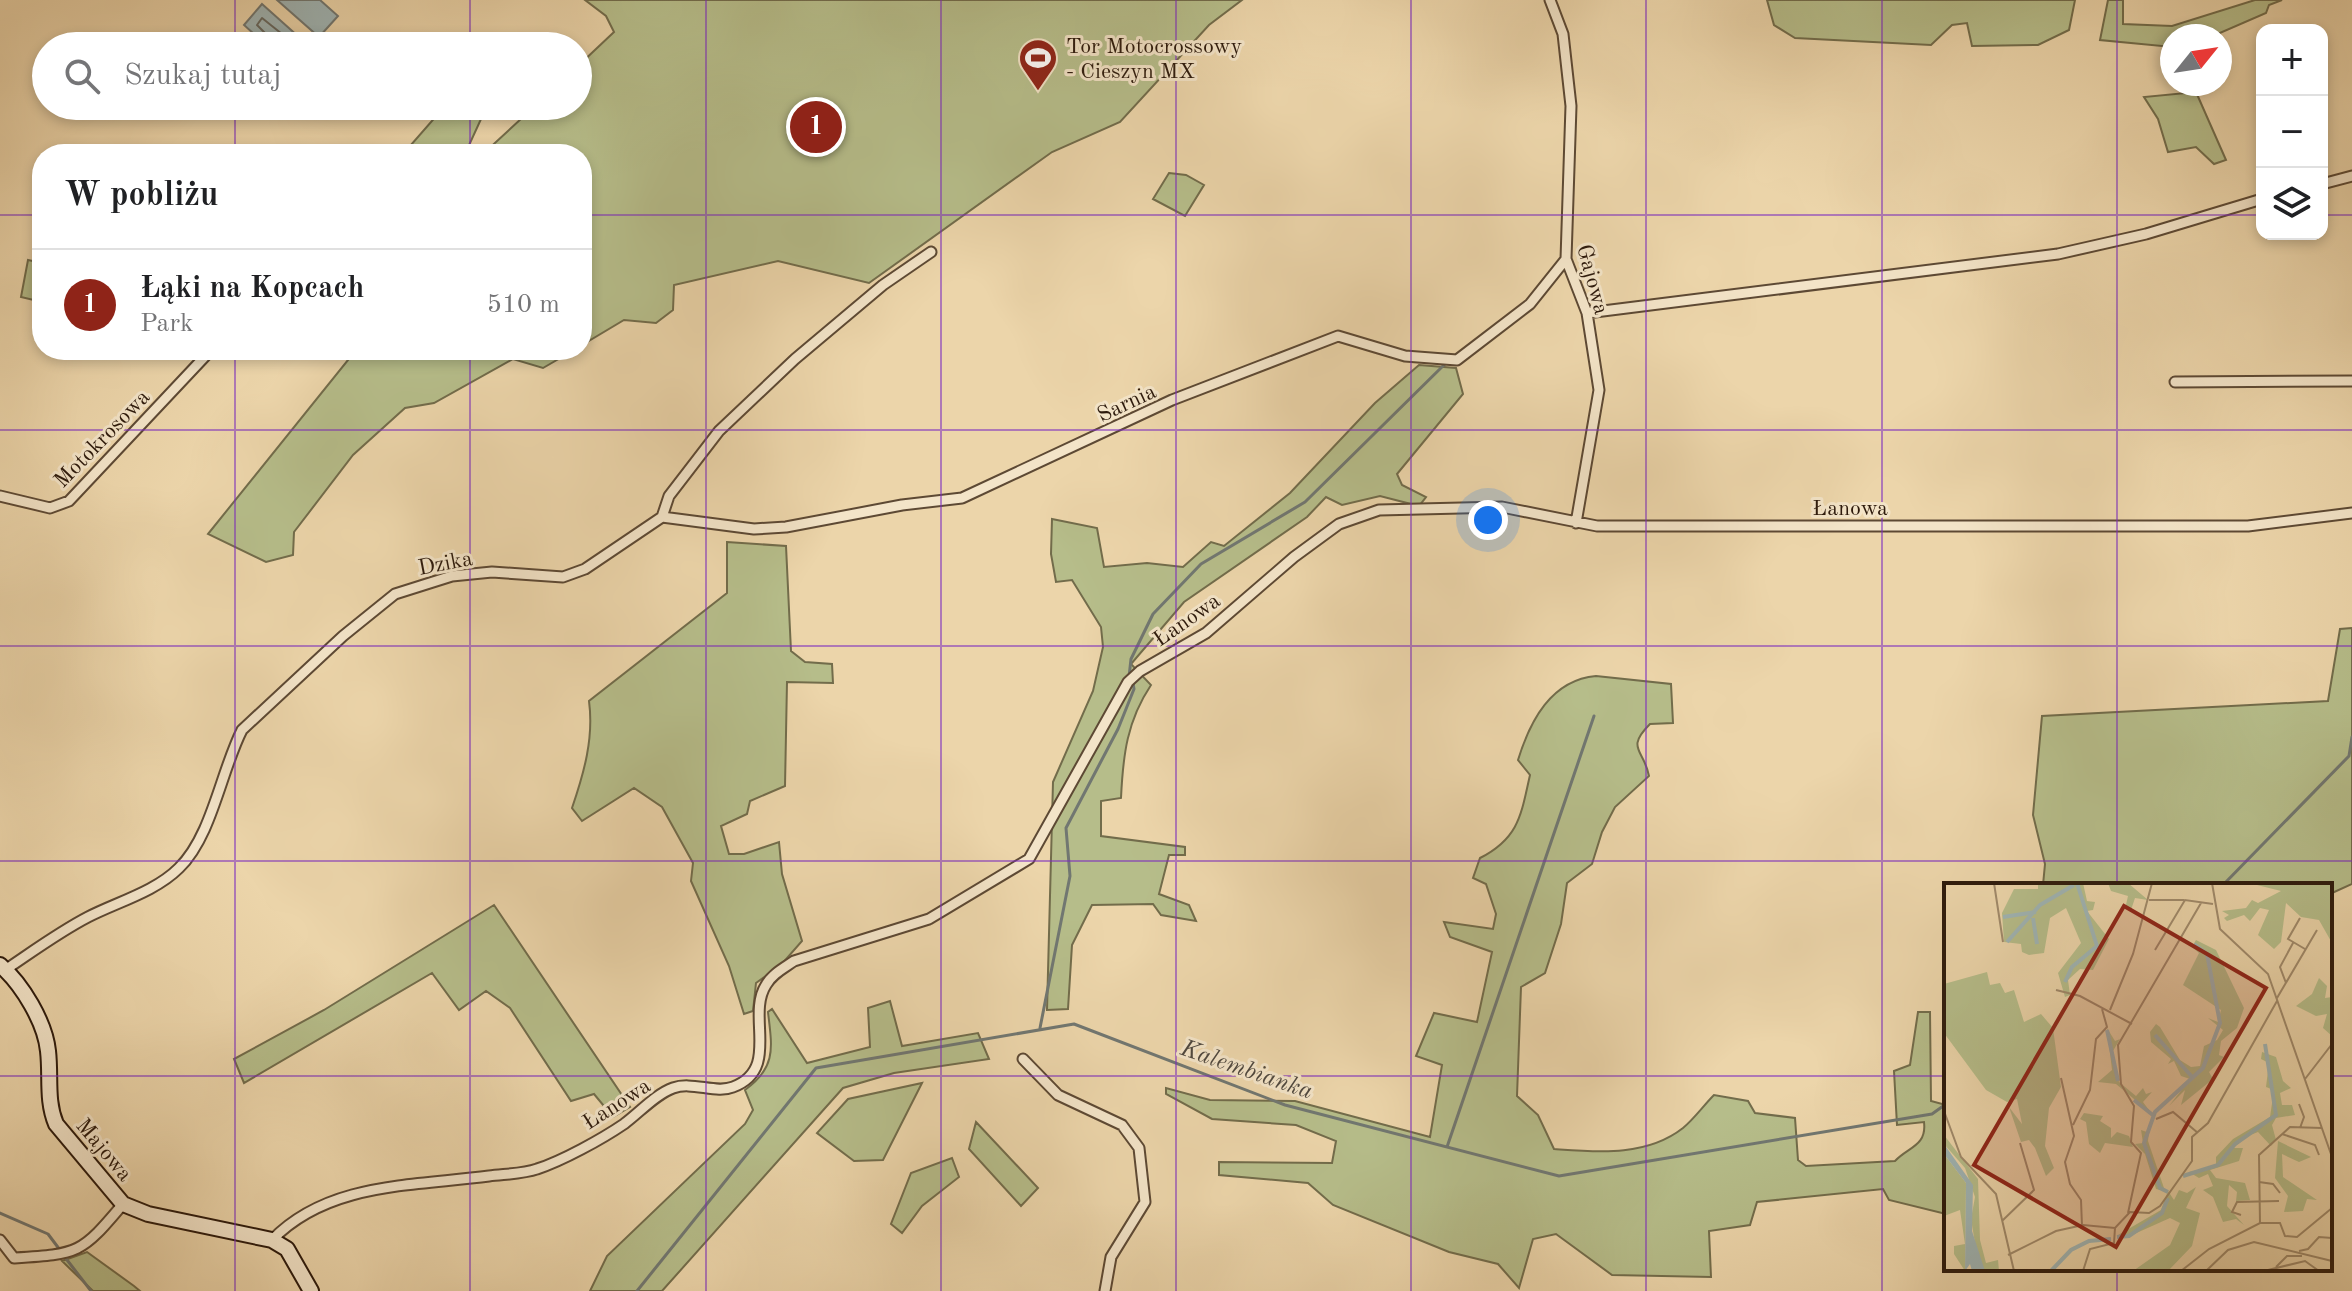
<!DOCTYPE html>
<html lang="pl">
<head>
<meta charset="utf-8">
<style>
  body { margin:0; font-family:"Old Standard TT",serif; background:#f6f6f6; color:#202124 }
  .controls { position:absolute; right:24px; top:24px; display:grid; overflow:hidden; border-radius:16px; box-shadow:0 4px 12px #0003 }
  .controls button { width:72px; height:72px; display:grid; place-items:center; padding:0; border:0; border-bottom:2px solid #e0e0e0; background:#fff; color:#202124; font:40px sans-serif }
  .compass { position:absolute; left:2160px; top:24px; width:72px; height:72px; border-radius:50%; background:#fff; box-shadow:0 4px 12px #0003; rotate:60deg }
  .you { position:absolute; left:1488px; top:520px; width:28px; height:28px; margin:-20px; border:6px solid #fff; border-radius:50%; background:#1a73e8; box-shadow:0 0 0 12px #1a73e833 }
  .badge { display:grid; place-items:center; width:52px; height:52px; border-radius:50%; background:#8f2418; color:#fff; font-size:26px; font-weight:700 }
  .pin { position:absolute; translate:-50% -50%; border:4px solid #fff; box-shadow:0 2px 8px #0006 }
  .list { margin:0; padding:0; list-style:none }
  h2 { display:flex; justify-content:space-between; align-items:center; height:104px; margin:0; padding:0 32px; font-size:34px }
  h2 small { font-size:26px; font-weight:400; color:#757577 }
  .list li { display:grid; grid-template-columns:52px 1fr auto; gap:24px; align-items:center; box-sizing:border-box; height:112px; padding:0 32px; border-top:2px solid #e0e0e0 }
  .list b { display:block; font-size:30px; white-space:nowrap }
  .list p { margin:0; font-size:26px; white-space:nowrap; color:#757577 }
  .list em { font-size:26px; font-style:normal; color:#757577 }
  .icon { flex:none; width:44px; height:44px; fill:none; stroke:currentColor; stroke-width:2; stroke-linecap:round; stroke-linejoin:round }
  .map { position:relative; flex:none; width:2352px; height:1291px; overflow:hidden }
  .search { position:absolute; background:#fff; box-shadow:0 4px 12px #0003; left:32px; top:32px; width:560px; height:88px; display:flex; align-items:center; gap:20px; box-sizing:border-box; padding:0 28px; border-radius:44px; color:#757577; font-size:30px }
  .panel { position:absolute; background:#fff; box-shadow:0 4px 12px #0003; left:32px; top:144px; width:560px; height:216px; border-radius:32px }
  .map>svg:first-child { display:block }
  .green { fill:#b6bd8a; stroke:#726c4b; stroke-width:2 }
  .water { fill:#9fb5b5; stroke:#717771; stroke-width:2 }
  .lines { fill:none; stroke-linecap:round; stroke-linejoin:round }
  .shore { stroke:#666860; stroke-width:2 }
  .stream { stroke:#717771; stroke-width:3 }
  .street-casing { stroke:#5d4934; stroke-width:13 }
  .secondary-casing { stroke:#2d1a0c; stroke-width:18 }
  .street { stroke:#f3e4c8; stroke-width:9 }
  .secondary { stroke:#f3e4c8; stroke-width:14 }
  .grid { fill:none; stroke:#7b2cbf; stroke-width:2; stroke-opacity:0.55 }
  .labels { text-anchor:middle; stroke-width:6; stroke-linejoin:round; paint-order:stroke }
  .poi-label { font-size:22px; fill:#2d1a0c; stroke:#f3e4c8; text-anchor:start }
  .street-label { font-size:22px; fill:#2d1a0c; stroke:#f3e4c8 }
  .water-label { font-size:24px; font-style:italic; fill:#4f483f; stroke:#f3e4c8 }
  .inset-river { fill:none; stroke:#9fb5b5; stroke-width:4 }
  .inset-road { fill:none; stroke:#a08a6b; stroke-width:2 }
  .view { fill:#8f2418; fill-opacity:0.15; stroke:#8f2418; stroke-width:4 }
  .inset-edge { fill:none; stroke:#2d1a0c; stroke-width:4 }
</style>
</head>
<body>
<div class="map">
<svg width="2352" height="1291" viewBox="0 0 2352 1291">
  <rect width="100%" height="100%" fill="#ecd5aa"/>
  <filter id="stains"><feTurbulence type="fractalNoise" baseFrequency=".0025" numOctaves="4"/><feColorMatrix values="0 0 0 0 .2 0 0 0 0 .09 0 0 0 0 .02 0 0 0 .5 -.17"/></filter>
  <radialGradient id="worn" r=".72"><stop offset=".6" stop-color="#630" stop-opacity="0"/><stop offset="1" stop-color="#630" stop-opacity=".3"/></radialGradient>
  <path class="green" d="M585 0H1242L1209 25 1120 122 1052 152 869 283 778 261 674 285 673 310 656 323 624 320 582 345V154H483L535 106H578V66L614 32 606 16Z
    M1767 0H2075L2069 30 2038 45 1972 46 1967 23 1952 25 1931 45 1795 38 1774 25Z
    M2108 0H2123V24L2172 26 2255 0H2282L2269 5 2266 13 2213 36H2172V47L2100 40Z
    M2196 92 2226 160 2214 164 2196 147 2168 152 2158 119 2144 97Z
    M445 106H487L465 154H403Z
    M1169 173 1186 175 1204 185 1185 216 1153 199Z
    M28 260 42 263V302L21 297Z
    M356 350H574L543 368 513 359 434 403 405 408 353 455 294 532 293 555 266 562 208 534Z
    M1419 365 1456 368 1463 394 1397 474 1402 485 1426 497 1419 506 1380 496 1342 505 1326 497 1307 517 1184 602 1131 664 1151 685C1127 721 1123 755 1121 798L1101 801V836L1185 847V855H1169L1159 894 1189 905 1196 921 1161 915 1153 904 1092 905 1072 945 1068 1009 1047 1010 1053 782 1093 691 1103 647 1101 627 1072 580 1056 582 1051 554 1052 519 1097 528 1104 567 1147 563 1183 567 1211 542 1224 546 1290 493 1375 403Z
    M727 542 786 546 791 651 805 662 832 664 833 683 787 682 785 786 750 801 747 814 721 826 729 854H744L779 842 782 874 802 941 781 965 756 983 753 1011 744 1014 729 966 691 881 693 863 662 807 634 788 582 821 572 808C584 773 594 738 589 701L727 593Z
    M2352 628V884L2332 893 2330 906V885H2043L2045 864 2033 815 2042 716 2328 701 2340 629Z
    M1596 676 1671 684 1673 723 1650 724C1625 749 1644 749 1649 776L1615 807 1602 832 1592 864 1567 883 1561 924 1545 973 1521 987 1517 1096 1538 1115 1554 1149C1597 1152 1646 1157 1683 1128 1694 1119 1704 1105 1714 1095L1748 1101 1755 1113 1795 1118 1798 1160 1806 1166 1895 1161C1908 1147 1927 1146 1924 1122L1897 1125 1894 1071 1910 1065 1918 1012H1930L1931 1101 1946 1105V1214L1889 1200 1883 1189 1757 1202 1750 1225 1709 1231 1711 1277 1612 1275 1556 1234 1533 1239 1519 1288 1498 1264 1449 1252 1333 1205 1308 1183 1219 1175V1162L1332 1163 1336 1141 1296 1125 1212 1119 1166 1094V1088L1210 1100 1295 1101 1430 1137 1442 1065 1416 1056 1434 1013 1477 1022 1492 952 1450 937 1444 922 1493 929 1496 914 1486 884 1473 878 1480 858C1519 838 1521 815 1530 775L1518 760C1530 721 1551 680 1596 676Z
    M494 905 630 1107 613 1117 594 1094 571 1101 510 1008 486 991 459 1010 432 973 244 1083 234 1059 324 1010Z
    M890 1001 902 1046 978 1033 989 1059 894 1073 843 1088 662 1291H590L607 1256 745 1124 753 1110 745 1090C777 1067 772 1047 768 1012L772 1009 807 1063 870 1047 868 1008Z
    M922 1083 883 1160 854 1161 817 1133 848 1099Z
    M976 1122 1038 1188 1021 1206 969 1149Z
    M952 1158 959 1177 922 1206 902 1233 891 1224 911 1173Z
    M87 1252 134 1286 140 1291H93L62 1261Z"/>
  <path class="water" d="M277 0H320L338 16 319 37Z
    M262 4 309 46H267L244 25Z"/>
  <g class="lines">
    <path class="shore" d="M272 46 270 38 257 25 262 18 297 46"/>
    <path class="stream" d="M1129 677 1131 659 1153 614 1201 564 1305 502 1447 362
      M2223 885 2349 756 2352 737
      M1040 1028 1070 876 1066 828 1118 729 1134 689 1133 683
      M1447 1147 1594 716
      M0 1213 48 1234 60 1250
      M64 1256 91 1291
      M637 1291 816 1068 1074 1024 1285 1105 1559 1176 1932 1114 1946 1104"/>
    <defs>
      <path id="street" d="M1550 0 1563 34 1571 106 1566 259 1587 313 1599 390 1576 523
        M2322 184 2352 176
        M1587 313 2058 254 2146 234 2262 199
        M2175 382 2352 381
        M0 496 50 508 69 501 211 350
        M662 517 754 529 786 527 902 505 962 498 1172 400 1338 336 1405 356 1457 360 1530 304 1566 259
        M5 970C32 952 59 932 88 917 117 902 155 892 179 868 212 836 221 771 242 730L343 636 395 594 452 576 492 572 563 577 585 569 662 517 669 496 719 431 795 359 883 285 931 252
        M1023 1059 1058 1095 1122 1125 1139 1148 1145 1202 1111 1257 1105 1291
        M0 1240 14 1258C79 1254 81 1254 123 1204
        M272 1240C328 1182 414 1186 489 1176 504 1174 523 1174 537 1169 562 1161 602 1139 624 1124 639 1113 656 1094 673 1088 692 1081 716 1094 733 1087 781 1069 746 1016 766 985 772 974 784 968 794 961L929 919 1029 859 1128 682 1140 671 1206 633 1294 557 1339 524 1379 510 1502 507 1597 526H2248L2352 513"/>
      <path id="secondary" d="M0 965C22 984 45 1022 48 1051 51 1077 46 1100 56 1124L123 1204 148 1214 272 1240 287 1249 311 1291"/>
    </defs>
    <use href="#street" class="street-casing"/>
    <use href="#secondary" class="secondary-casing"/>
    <use href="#street" class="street"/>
    <use href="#secondary" class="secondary"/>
  </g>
  <path class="grid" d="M235 0V46M470 0V46M706 0V1291M941 0V1291M1176 0V1291M1411 0V1291M1646 0V1291M1882 0V1291M2117 0V885M235 106V154M470 106V154M0 215H42M582 215H2262M2322 215H2352M235 350V1291M470 350V1291M0 430H2352M0 646H2352M0 861H2352M0 1076H1946M2330 1076H2352M2117 1269V1291"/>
  <defs>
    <symbol id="stadium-pin" viewBox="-11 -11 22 30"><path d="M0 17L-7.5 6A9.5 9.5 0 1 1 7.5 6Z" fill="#8f2418" stroke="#f3e4c8"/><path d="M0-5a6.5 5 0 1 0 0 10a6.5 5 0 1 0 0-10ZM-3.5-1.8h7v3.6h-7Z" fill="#fff"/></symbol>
  </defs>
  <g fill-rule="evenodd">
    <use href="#stadium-pin" x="1016" y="36" width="44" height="60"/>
  </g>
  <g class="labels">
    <g class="poi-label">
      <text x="1066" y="53">Tor Motocrossowy<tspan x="1066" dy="25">- Cieszyn MX</tspan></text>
    </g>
    <g class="street-label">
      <text transform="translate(1594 279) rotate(75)" y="8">Gajowa</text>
      <text transform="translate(1126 402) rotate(-25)" y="8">Sarnia</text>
      <text transform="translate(101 438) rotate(-46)" y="8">Motokrosowa</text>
      <text x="1850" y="515">Łanowa</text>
      <text transform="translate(445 562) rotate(-11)" y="8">Dzika</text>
      <text transform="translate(1186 619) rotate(-35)" y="8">Łanowa</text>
      <text transform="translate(616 1103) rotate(-33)" y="8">Łanowa</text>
      <text transform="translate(105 1149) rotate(50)" y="8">Majowa</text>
    </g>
    <g class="water-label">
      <text transform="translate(1247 1069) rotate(19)" y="8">Kalembianka</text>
    </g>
  </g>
  <g transform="translate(1944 883)">
    <rect width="388" height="388" fill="#ecd5aa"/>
    <path d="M94 0H139L143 18 151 19 149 27 143 28 165 56 149 87 136 86 124 97 126 112 121 114 114 90 137 60 122 25 106 35 100 70 85 72 78 69 77 61 60 59 58 30 70 6H94ZM164 0H184L204 17 191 15 187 27 181 26 184 13 167 8ZM305 0H388V60L375 37 357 34 342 20 337 59 330 66 314 52 325 27 316 25 306 38 300 32 283 38 280 35 285 32 278 28 302 25 308 17 314 20 337 8ZM252 57 272 67 300 125 293 145 277 158 275 172 280 174 265 189 269 196 237 222 241 207 225 223 246 196 237 193 230 178 224 181 227 176 207 159 206 149 212 141 216 144 236 177 247 184 256 183 260 163 273 157 279 147 264 135 274 139 277 127 239 102 255 70 248 64ZM43 89 46 102 56 100 61 110 70 107 80 139 97 131 109 145 117 204 105 225 101 263 110 285 102 293 91 265 85 257 77 259 65 224 78 241 73 216 63 219 42 207 0 150V101ZM375 95 383 103 381 115 388 114V153L379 145 383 131 372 133 352 123 368 111ZM163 145 171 158 176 156 169 168 175 199 192 213 199 205 202 211 208 209 199 219 208 231 172 201 154 199 168 187ZM318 169 332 174 339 198 347 205 336 210 338 222H348L351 232 332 235 328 242 332 257 327 263 314 249 304 253 289 265H299L295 278 266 287 272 295 301 300 306 317 292 318 293 309 285 302 283 323 300 342 292 336 279 339 269 314 259 307 269 303 264 291 255 295 245 289 272 283V274L289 256 326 234 330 207 322 204 325 180 317 176ZM140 230 159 233 156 238 167 245V255L173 249 185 253 189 264 161 260 156 270 145 261 142 239 136 236ZM206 240 204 258 221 308 212 306 201 271 191 261 199 260 197 247 203 249ZM0 252 34 296 36 357 42 380 54 377 55 388H41L34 378 27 336 31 314 21 285 0 261ZM334 258 367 274 355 279 338 271 339 294 373 317 363 316 359 328 340 329 344 313 331 295ZM0 271 22 300 21 388 10 371V363L21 361 16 327 0 333ZM252 304 242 325 256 330 248 363 224 388H189L226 362 236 340 226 335 188 352H174L217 327 224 308 230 317 235 307 243 310Z" fill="#b6bd8a"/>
    <path d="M0 261 29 302 28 348 41 388H28L26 381 21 388 22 300 0 271Z" fill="#9fb5b5"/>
    <path class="inset-river" d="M59 34 92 29M89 35 93 61M63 59 96 22 130 2M121 99 128 84 153 63 133 0M163 147 174 198M211 152 249 195M190 217 210 233M239 293 274 282 291 261 332 232 321 161M224 309 216 305 200 260 211 229 259 185 276 140 263 71 250 61M173 354 185 353 218 330 224 315M107 388 127 367 145 358 167 356"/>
    <path class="inset-road" d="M50 0 59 59M268 0 276 46 324 91 388 274M205 17H240M356 35 344 56 361 66M211 67 241 17 269 21M342 100 336 84 349 60M112 107 136 113 188 141M333 115 373 47M166 127 189 71 208 0M117 195 130 253 121 279 126 301 137 317 138 343M361 196 388 161M355 221 360 234 356 245M0 228 17 274 52 311 70 388M212 236 229 229 254 250M129 242 146 207 152 156 163 144 158 126M338 251 371 262 375 272M315 299 329 301 336 310M184 330 197 270 187 259 190 223 177 201 174 162 257 20M297 332 288 329 293 319 335 318M58 338 90 307 76 260M316 340 315 272 346 244 378 245M355 368 364 366 375 354 388 355M64 372 112 348 139 342 171 345 186 329 205 330 216 323 248 278V254L264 240 333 118M332 384 343 373H358M139 388 146 366 170 360 171 345M237 388 265 366 316 340H336L341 353 353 354 388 325M262 388 284 367 310 359 388 378M272 388H303M320 388 361 378 375 388"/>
    <path class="view" d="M180 23 322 105 172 364 30 282Z"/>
    <rect width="388" height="388" class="inset-edge"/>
  </g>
  <rect width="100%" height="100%" filter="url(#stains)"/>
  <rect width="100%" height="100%" fill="url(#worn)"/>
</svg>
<div class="controls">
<button>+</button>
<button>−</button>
<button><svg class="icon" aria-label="layers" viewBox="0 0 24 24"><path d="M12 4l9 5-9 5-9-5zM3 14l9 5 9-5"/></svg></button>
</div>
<svg class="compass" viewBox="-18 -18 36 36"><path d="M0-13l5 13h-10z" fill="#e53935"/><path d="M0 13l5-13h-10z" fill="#757577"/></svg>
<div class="you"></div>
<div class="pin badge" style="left:816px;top:127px">1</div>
<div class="search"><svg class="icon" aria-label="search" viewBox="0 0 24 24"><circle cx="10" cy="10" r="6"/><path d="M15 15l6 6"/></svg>Szukaj tutaj</div>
<section class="panel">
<h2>W pobliżu<small></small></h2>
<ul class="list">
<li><span class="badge">1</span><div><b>Łąki na Kopcach</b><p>Park</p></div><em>510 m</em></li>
</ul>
</section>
</div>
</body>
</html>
